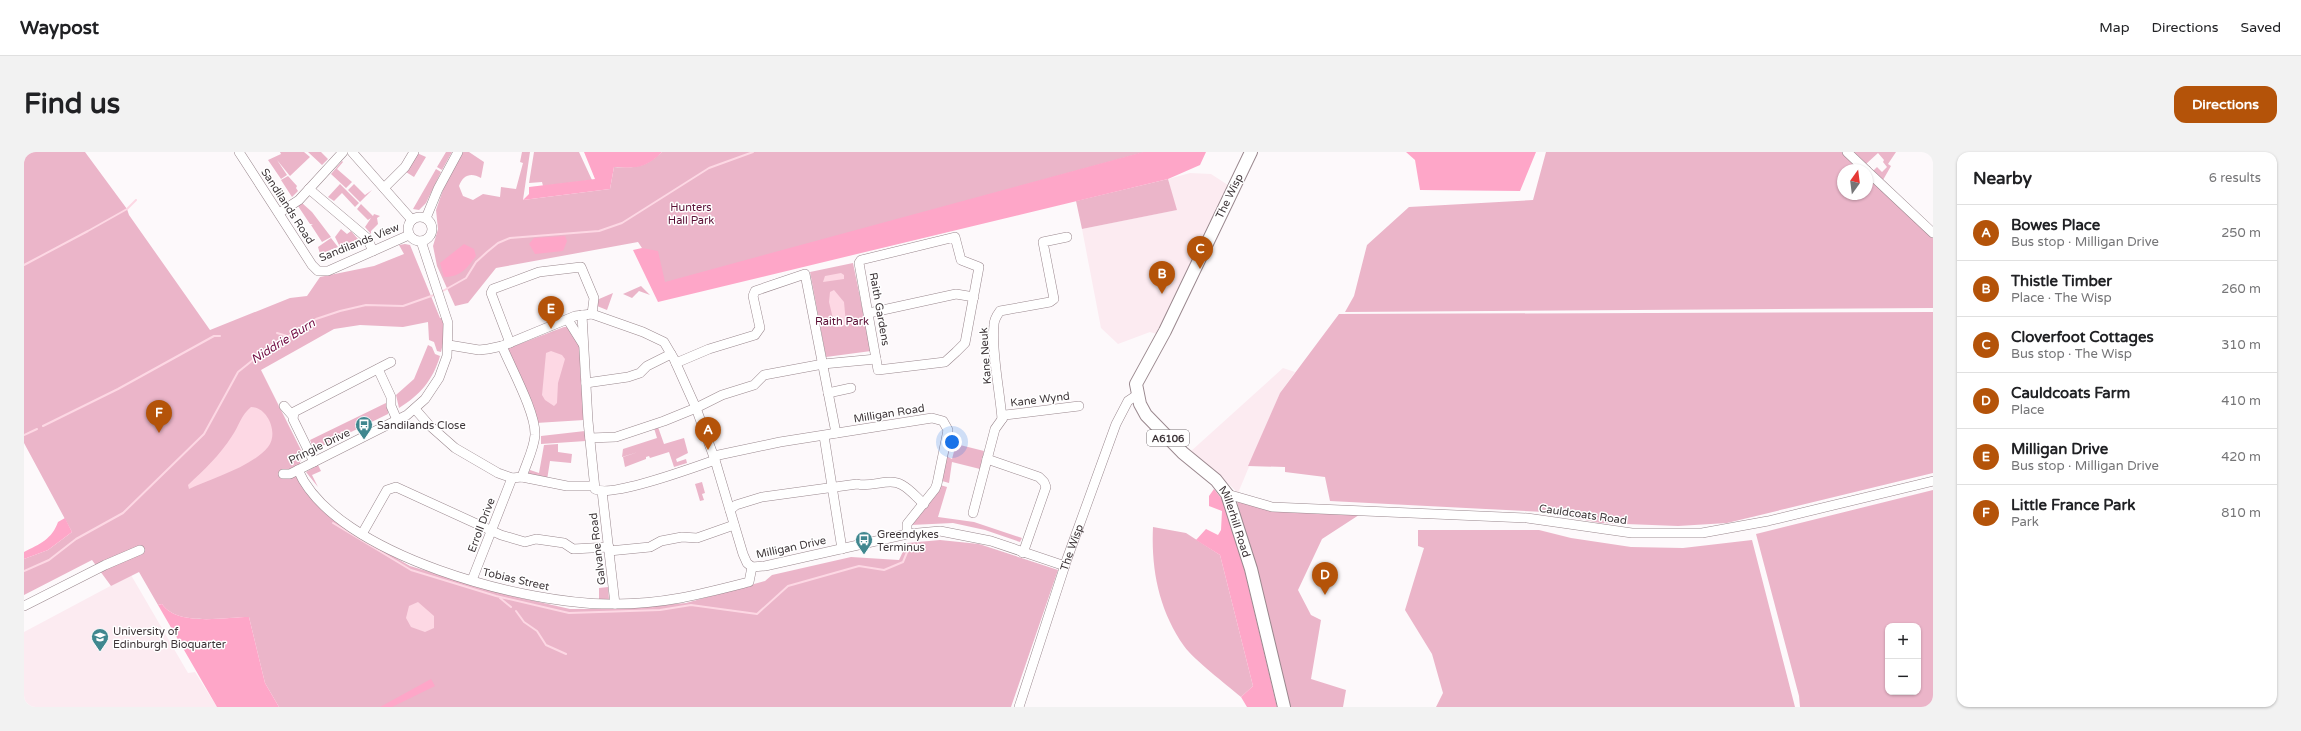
<!DOCTYPE html>
<html lang="en">
<head>
<meta charset="utf-8">
<style>
  body { margin:0; font-family:"Varela Round",sans-serif; background:#f2f2f2; color:#202124 }
  .controls { position:absolute; right:12px; bottom:12px; display:grid; overflow:hidden; border-radius:8px; box-shadow:0 1px 3px #0004 }
  .controls button { width:36px; height:36px; display:grid; place-items:center; padding:0; border:0; border-bottom:1px solid #e0e0e0; background:#fff; color:#202124; font:20px sans-serif }
  .compass { position:absolute; left:1813px; top:12px; width:36px; height:36px; border-radius:50%; background:#fff; box-shadow:0 1px 3px #0004; rotate:14deg }
  .you { position:absolute; left:928px; top:290px; width:14px; height:14px; margin:-10px; border:3px solid #fff; border-radius:50%; background:#1a73e8; box-shadow:0 0 0 6px #1a73e833 }
  .badge { display:grid; place-items:center; width:26px; height:26px; border-radius:50%; background:#b45309; color:#fff; font-size:13px; font-weight:700 }
  .pin { position:absolute; translate:-50% -33px; filter:drop-shadow(0 1px 2px #0008) }
  .pin::after { content:''; position:absolute; top:21px; width:14px; height:12px; background:inherit; clip-path:polygon(0 0,100% 0,50% 100%) }
  .list { margin:0; padding:0; list-style:none }
  h2 { display:flex; justify-content:space-between; align-items:center; height:52px; margin:0; padding:0 16px; font-size:17px }
  h2 small { font-size:13px; font-weight:400; color:#757577 }
  .list li { display:grid; grid-template-columns:26px 1fr auto; gap:12px; align-items:center; box-sizing:border-box; height:56px; padding:0 16px; border-top:1px solid #e0e0e0 }
  .list b { display:block; font-size:15px; white-space:nowrap }
  .list p { margin:0; font-size:13px; white-space:nowrap; color:#757577 }
  .list em { font-size:13px; font-style:normal; color:#757577 }
  .map { position:relative; flex:none; width:1909px; height:555px; overflow:hidden; border-radius:12px }
  header { display:flex; align-items:center; gap:24px; box-sizing:border-box; height:56px; padding:0 20px; background:#fff; border-bottom:1px solid #e0e0e0 }
  header strong { font-size:19px }
  nav { display:flex; gap:22px; margin-inline-start:auto; font-size:14px }
  .intro { display:flex; align-items:center; justify-content:space-between; box-sizing:border-box; height:96px; padding:0 24px }
  h1 { margin:0; font-size:28px }
  .button { padding:10px 18px; border-radius:12px; background:#b45309; color:#fff; font-size:14px; font-weight:700 }
  main { display:flex; gap:24px; padding:0 24px }
  aside { flex:1; background:#fff; border-radius:12px; box-shadow:0 1px 3px #0004 }
  .map>svg:first-child { display:block }
  .built { fill:#fcebf1 }
  .green { fill:#ebb5c9; fill-rule:evenodd }
  .forest { fill:#fea6c8 }
  .water { fill:#fdd8e4 }
  .lines { fill:none; stroke-linecap:round; stroke-linejoin:round }
  .stream { stroke:#fdd8e4; stroke-width:2 }
  .minor-casing { stroke:#9a888e; stroke-width:10 }
  .major-casing { stroke:#9a888e; stroke-width:14 }
  .minor { stroke:#fff; stroke-width:9 }
  .major { stroke:#fff; stroke-width:12 }
  .labels { text-anchor:middle; stroke-width:3; stroke-linejoin:round; paint-order:stroke }
  .shield { fill:#fff; stroke:#787274; stroke-width:1 }
  .shield-label { font-size:10px; font-weight:bold; fill:#3e3639 }
  .street-label { font-size:11px; fill:#3e3639; stroke:#fff }
  .park-label { font-size:11px; fill:#5b1036; stroke:#fff }
  .poi-label { font-size:11px; fill:#3e3639; stroke:#fff; text-anchor:start }
  .water-label { font-size:12px; font-style:italic; fill:#720c43; stroke:#fff }
</style>
</head>
<body>
<header>
<strong>Waypost</strong>
<nav><a>Map</a><a>Directions</a><a>Saved</a></nav>
</header>
<div class="intro"><h1>Find us</h1><a class="button">Directions</a></div>
<main>
<div class="map">
<svg width="1909" height="555" viewBox="0 0 1909 555">
  <rect width="100%" height="100%" fill="#fdf9fb"/>
  <path class="built" d="M1166 21 1187 22 1207 35 1133 182 1126 180 1094 192 1077 176 1058 77 1152 58 1144 27Z
    M1259 216 1271 220 1256 241 1214 341 1192 320 1166 300Z
    M107 423 164 521 171 520 193 555H0V480Z"/>
  <path class="green" d="M0 0H61L103 57 105 63 186 178 266 146 283 144 296 125 350 114 380 102 375 93 381 92 386 93 416 166H419L420 187 417 200 413 199 410 190 405 188 404 170 379 175 336 173 310 177 237 218 278 300 273 327 314 370 346 391 386 414 480 442 546 457H590L662 451 741 429 748 423 827 405 875 408 883 391 916 388 955 392 1034 418 987 555H255L241 531 225 465C201 465 154 475 138 452L134 453 115 420 87 434 68 408 0 443V407L24 398 48 380 0 291Z
    M256 0H280L286 5 266 24 253 8 263 23 257 27 244 8 257 2Z
    M284 0H297L304 7 298 13Z
    M422 0H428L418 18 413 15Z
    M439 0H445L460 10 457 26C447 20 439 23 435 34L439 44 449 48 459 42 476 45 477 35 492 37 499 11 496 10 498 0H506L499 48 586 37 590 15C613 16 620 16 638 0H1121L641 131 614 90 472 116 444 151 431 154 413 114 409 94 414 77 412 58 421 32Z
    M510 0H555L568 28 519 34 518 30 505 31Z
    M1522 0H1818L1837 18H1819V42H1843V24L1909 86V156L1321 160 1330 144 1343 93 1385 55 1509 48Z
    M1828 0H1872L1864 12 1867 14 1859 28 1849 19 1853 15 1858 20 1863 15 1859 10 1860 8 1854 1 1842 12Z
    M393 1 402 5 390 25 382 20Z
    M318 9 319 10 313 17 328 30 322 36 307 22Z
    M412 17 417 20 402 51 395 58 389 57Z
    M264 24 273 34 272 36 274 39 268 45 257 28Z
    M1144 27 1153 58 1058 77 1052 49Z
    M316 32 335 51 331 55 318 41 310 49 304 45Z
    M330 32 341 43 348 38 336 50 324 38Z
    M278 51 288 60 307 85 298 90 287 73 289 72H286L274 54Z
    M337 52 349 64 350 62 356 64 353 66 354 72 347 79V82L341 75 347 66 344 68 333 57Z
    M317 77 323 82 327 79 334 87 316 95 311 85Z
    M307 86 314 95 296 102 294 95Z
    M829 111 847 199 802 205 786 120Z
    M617 134 626 143 615 139 608 146 599 142Z
    M589 141 583 158 573 154V143L575 147Z
    M1909 160V321L1703 371 1654 374 1576 371 1520 360 1306 349 1301 325 1261 320V315L1224 314 1256 241 1315 162Z
    M540 175H545L557 198 556 214 560 268 512 271 485 203V196Z
    M404 193 408 195 411 202 416 204C409 228 396 243 375 256L372 243 390 227Z
    M364 250V262L290 298 286 288Z
    M634 275 640 292 660 286 664 301 652 307 653 310 662 307 663 311 650 315 645 300 626 306 625 304 622 305V307L601 315 599 305 614 300 598 305 599 297 633 286 630 276Z
    M561 279 562 289 517 292V284Z
    M534 292V300L548 302 547 311 526 309 523 328 520 325 504 322 506 318 515 321 520 293Z
    M926 292 924 305 928 307 932 292 960 299 956 317 928 310 925 331 918 329 919 324 917 320 923 295Z
    M294 313 297 319 288 323 294 335 282 320Z
    M678 330 681 341 678 342 680 348 676 349 671 332Z
    M916 333 923 335 914 365 950 370 998 386 996 390 961 378 929 371 887 373Z
    M1909 338V555H1776L1775 544 1732 382ZM1864 474H1894V540H1864Z
    M1213 349 1338 361 1298 387 1274 438 1287 463 1297 468 1287 527 1322 538 1319 555H1264Z
    M1129 375 1162 381 1196 403 1229 534 1217 545C1202 532 1171 509 1160 494 1135 458 1127 418 1129 375Z
    M1394 378H1515L1547 386 1607 395 1659 396 1728 388 1771 555H1412L1419 541 1408 502 1381 458 1400 396 1394 394Z
    M584 435 585 447H575V436Z"/>
  <path class="forest" d="M560 0H638C621 17 613 16 590 15L586 37 499 48 505 42V35L571 27Z
    M1119 0H1182L1176 13 1144 27 634 150 609 98 618 96 634 99 641 130Z
    M1382 0H1512L1496 39 1396 38 1391 8Z
    M541 84 543 89 539 99 511 102 505 92 510 86Z
    M440 92 450 97 452 104C443 116 437 125 420 125L416 111Z
    M1190 337 1201 351 1221 420 1253 555H1223L1217 545 1229 534 1196 403 1172 388 1182 377 1194 383 1197 378 1198 359 1185 354V344Z
    M41 366 48 380 24 398 0 407V400C16 392 28 387 34 370Z
    M138 452C154 475 201 465 225 465L241 531 255 555H193L134 453Z
    M407 527 411 534 368 555H356Z"/>
  <path class="water" d="M817 121 820 123V127L799 130 801 124Z
    M810 138 820 150 822 172 817 175H811L805 150 806 140Z
    M527 199 538 203 541 207 534 231 533 251 530 254 521 248 518 243 522 201Z
    M227 255C244 255 255 282 244 295 229 314 187 327 165 337L164 333C180 318 196 303 208 284 215 274 217 263 227 255Z
    M394 450 410 464V476L401 480 387 475 382 466 385 454Z"/>
  <g class="lines">
    <path class="stream" d="M0 113 64 79 103 57 112 48
      M417 140 442 126 452 110 463 100 474 91 486 86 575 79 598 71 685 16 729 0
      M253 181 263 184
      M19 274 94 237 190 184H196
      M0 283 13 277
      M309 371 387 418 472 444 545 461 636 458 667 453 733 462 764 434 835 414 860 418 879 410 886 393
      M0 419 25 408 52 387 99 361 180 282 214 220 240 199 292 167 316 159 342 153 379 154 413 142
      M476 446 487 455
      M492 459 500 470 513 479 522 493 542 502"/>
    <defs>
      <g id="minor">
        <path d="M215 0 288 113 294 119H304L385 83"/>
        <path d="M328 0 388 68"/>
        <path d="M1823 0 1842 18"/>
        <path d="M1843 19 1909 81"/>
        <path d="M360 36 381 15 390 0"/>
        <path d="M285 37 343 86 349 99"/>
        <path d="M255 61 275 48 319 0"/>
        <circle cx="396" cy="77" r="12"/>
        <path d="M402 66 414 37 434 0"/>
        <path d="M931 85 937 108 955 115 941 191 932 200 921 210 854 218 835 111 837 108Z"/>
        <path d="M845 161 932 142 950 145"/>
        <path d="M558 163 564 269 571 337C587 346 671 315 691 308"/>
        <path d="M544 168 559 192"/>
        <path d="M486 191 467 141 469 137 515 120 557 115 570 146 568 162"/>
        <path d="M425 193 455 198 464 197 478 194 551 164 568 162 619 180 640 190 650 207 672 256 691 308 719 402 723 411 728 415 741 414 883 382 916 379 967 389 1041 414"/>
        <path d="M478 194C487 216 512 261 511 283 510 297 502 312 498 325"/>
        <path d="M652 211 685 197 731 183 736 176 729 144 731 139 781 122 812 281"/>
        <path d="M354 217 367 245V254L373 268"/>
        <path d="M562 231 604 225 616 221 623 214 647 202"/>
        <path d="M804 241 827 236"/>
        <path d="M260 254 268 263"/>
        <path d="M391 257 405 273 431 296 474 321 488 326 498 325 543 334H570"/>
        <path d="M978 267C976 240 967 198 970 173 970 167 973 163 976 159L1026 150 1030 147 1019 90 1043 85"/>
        <path d="M800 284 818 397"/>
        <path d="M566 286 592 285 640 269 672 256 698 243 730 233 740 223 799 212 852 207"/>
        <path d="M690 304 756 290 908 266 919 269 924 278 913 332 911 337 883 372V382"/>
        <path d="M963 307 1015 325 1020 330 1022 335 999 401"/>
        <path d="M290 310 269 267 270 260 367 210"/>
        <path d="M274 318C311 404 506 454 591 452 641 452 678 442 725 430L728 415"/>
        <path d="M259 322H266L383 263 401 247 415 226 423 204 424 171 397 89"/>
        <path d="M578 339 591 452"/>
        <path d="M1203 342 1248 355 1503 366 1608 381H1678L1744 369 1909 329"/>
        <path d="M706 358 712 353 738 345 833 332C848 336 865 325 878 333 886 337 893 346 900 352"/>
        <path d="M949 361 971 277 981 263 1055 254"/>
        <path d="M338 382 363 338 372 335 477 383 501 390 512 387 540 391 549 397 585 395"/>
        <path d="M585 399 626 395 637 389 658 385 673 386 710 373"/>
        <path d="M448 428 488 326"/>
        <path d="M0 454 81 413 116 398"/>
        <path id="s1" d="M995 555 1043 407 1092 272 1104 249 1113 243"/>
      </g>
      <g id="major">
        <path id="s2" d="M1227 0 1141 179 1112 232 1116 252 1122 263 1159 301 1192 328 1203 342 1227 417 1260 555"/>
      </g>
    </defs>
    <use href="#minor" class="minor-casing"/>
    <use href="#major" class="major-casing"/>
    <use href="#minor" class="minor"/>
    <use href="#major" class="major"/>
  </g>
  <defs>
    <symbol id="bus-pin" viewBox="-11 -11 22 30"><path d="M0 17L-7.5 6A9.5 9.5 0 1 1 7.5 6Z" fill="#40878f" stroke="#fff"/><path d="M-5-6H5V4H4V6H2V4H-2V6H-4V4H-5ZM-3.5-4V0h7V-4ZM-3.5 1.2v1.5H-2V1.2ZM2 1.2v1.5H3.5V1.2Z" fill="#fff"/></symbol>
    <symbol id="university-pin" viewBox="-11 -11 22 30"><path d="M0 17L-7.5 6A9.5 9.5 0 1 1 7.5 6Z" fill="#40878f" stroke="#fff"/><path d="M0-5L7-2L0 1L-7-2ZM-4 1L0 2.5L4 1V4Q0 6-4 4Z" fill="#fff"/></symbol>
  </defs>
  <g fill-rule="evenodd">
    <use href="#bus-pin" x="330" y="263" width="20" height="27"/>
    <use href="#bus-pin" x="830" y="378" width="20" height="27"/>
    <use href="#university-pin" x="66" y="475" width="20" height="27"/>
  </g>
  <g class="labels">
    <rect class="shield" x="1123" y="278" width="42" height="16" rx="3"/>
    <g class="shield-label">
      <text x="1144" y="290">A6106</text>
    </g>
    <g class="street-label">
      <text transform="translate(1205 44) rotate(-64)" y="4">The Wisp</text>
      <text transform="translate(264 54) rotate(57)" y="4">Sandilands Road</text>
      <text transform="translate(335 90) rotate(-22)" y="4">Sandilands View</text>
      <text transform="translate(856 157) rotate(80)" y="4">Raith Gardens</text>
      <text transform="translate(961 204) rotate(-94)" y="4">Kane Neuk</text>
      <text transform="translate(1016 247) rotate(-7)" y="4">Kane Wynd</text>
      <text transform="translate(865 261) rotate(-9)" y="4">Milligan Road</text>
      <text transform="translate(295 294) rotate(-26)" y="4">Pringle Drive</text>
      <text transform="translate(1559 362) rotate(8)" y="4">Cauldcoats Road</text>
      <text dy="4" stroke="none"><textPath href="#s2" startOffset="434">Millerhill Road</textPath></text>
      <text transform="translate(457 373) rotate(-69)" y="4">Erroll Drive</text>
      <text transform="translate(767 395) rotate(-12)" y="4">Milligan Drive</text>
      <text dy="4" stroke="none"><textPath href="#s1" startOffset="168">The Wisp</textPath></text>
      <text transform="translate(573 397) rotate(-97)" y="4">Galvane Road</text>
      <text transform="translate(492 427) rotate(13)" y="4">Tobias Street</text>
    </g>
    <g class="park-label">
      <text x="667" y="59">Hunters<tspan x="667" dy="13">Hall Park</tspan></text>
      <text x="818" y="173">Raith Park</text>
    </g>
    <g class="poi-label">
      <text x="353" y="277">Sandilands Close</text>
      <text x="853" y="386">Greendykes<tspan x="853" dy="13">Terminus</tspan></text>
      <text x="89" y="483">University of<tspan x="89" dy="13">Edinburgh Bioquarter</tspan></text>
    </g>
    <g class="water-label">
      <text transform="translate(259 189) rotate(-32)" y="4">Niddrie Burn</text>
    </g>
  </g>
</svg>
<div class="controls">
<button>+</button>
<button>−</button>
</div>
<svg class="compass" viewBox="-18 -18 36 36"><path d="M0-13l5 13h-10z" fill="#e53935"/><path d="M0 13l5-13h-10z" fill="#757577"/></svg>
<div class="you"></div>
<div class="pin badge" style="left:684px;top:298px">A</div>
<div class="pin badge" style="left:1138px;top:142px">B</div>
<div class="pin badge" style="left:1176px;top:117px">C</div>
<div class="pin badge" style="left:1301px;top:443px">D</div>
<div class="pin badge" style="left:527px;top:177px">E</div>
<div class="pin badge" style="left:135px;top:281px">F</div>
</div>
<aside>
<h2>Nearby<small>6 results</small></h2>
<ul class="list">
<li><span class="badge">A</span><div><b>Bowes Place</b><p>Bus stop · Milligan Drive</p></div><em>250 m</em></li>
<li><span class="badge">B</span><div><b>Thistle Timber</b><p>Place · The Wisp</p></div><em>260 m</em></li>
<li><span class="badge">C</span><div><b>Cloverfoot Cottages</b><p>Bus stop · The Wisp</p></div><em>310 m</em></li>
<li><span class="badge">D</span><div><b>Cauldcoats Farm</b><p>Place</p></div><em>410 m</em></li>
<li><span class="badge">E</span><div><b>Milligan Drive</b><p>Bus stop · Milligan Drive</p></div><em>420 m</em></li>
<li><span class="badge">F</span><div><b>Little France Park</b><p>Park</p></div><em>810 m</em></li>
</ul>
</aside>
</main>
</body>
</html>
